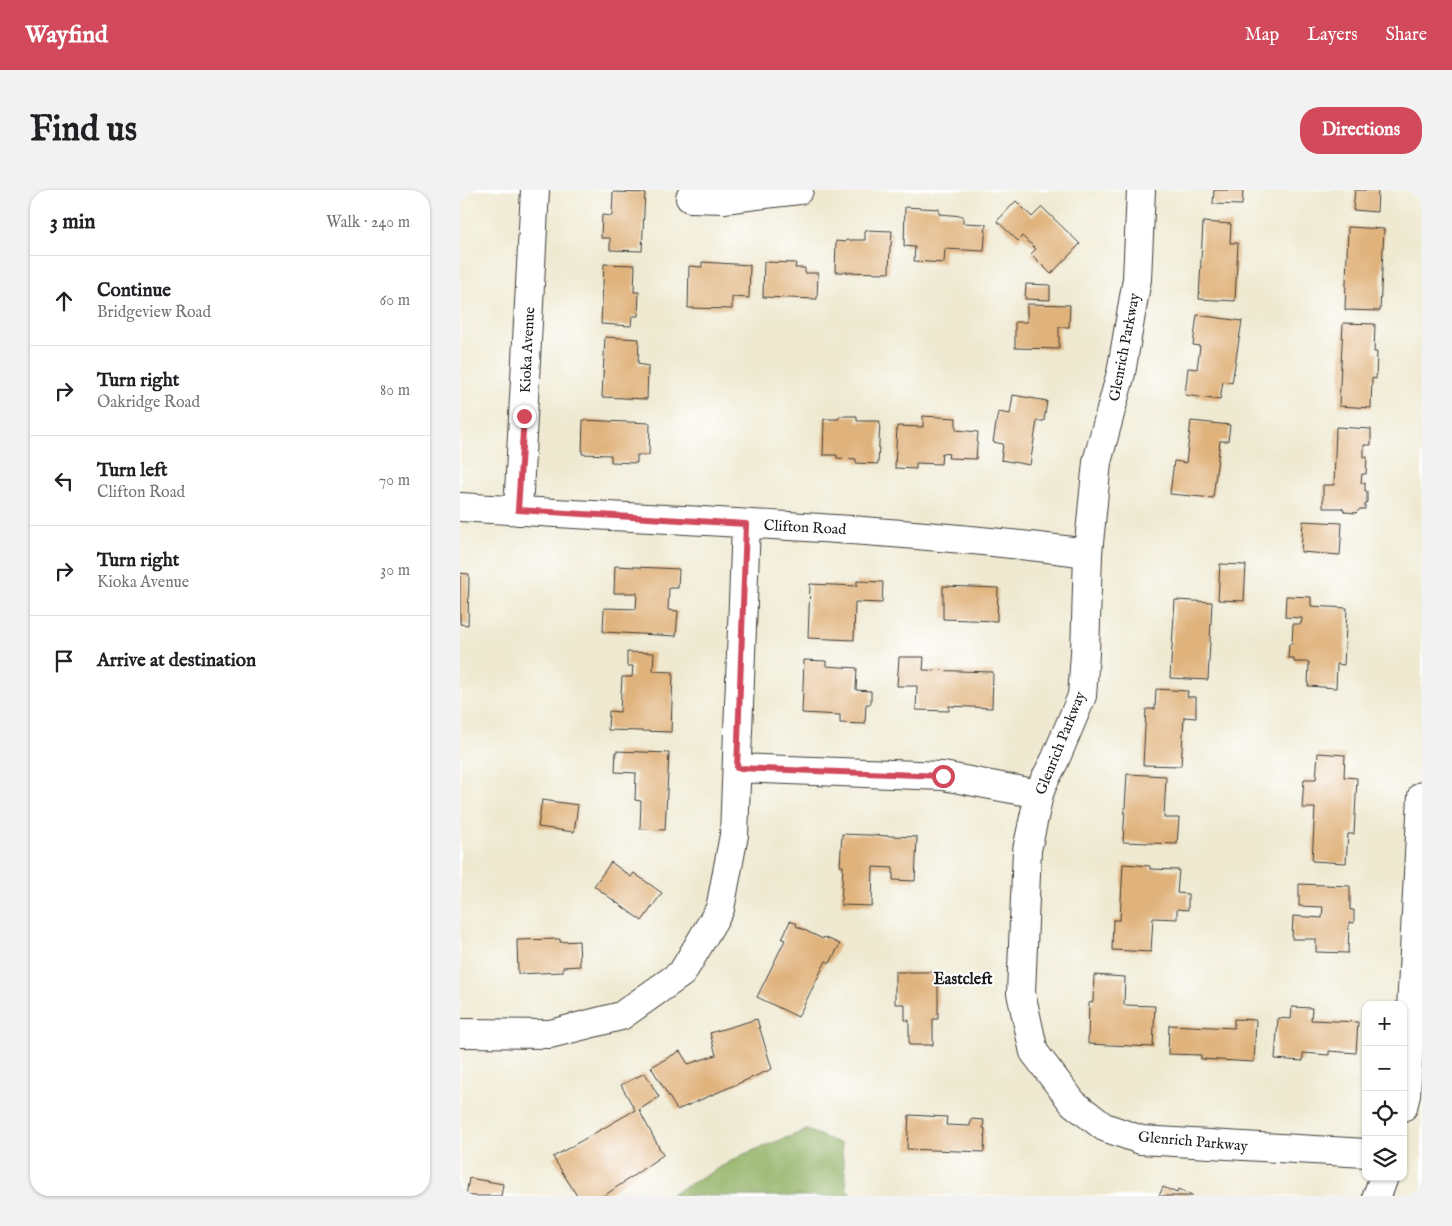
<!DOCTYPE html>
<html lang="en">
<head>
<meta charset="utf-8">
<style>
  body { margin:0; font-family:"IM FELL English",serif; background:#f2f2f2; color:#202124 }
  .controls { position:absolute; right:15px; bottom:15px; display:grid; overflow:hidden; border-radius:10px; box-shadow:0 1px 4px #0004 }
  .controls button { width:45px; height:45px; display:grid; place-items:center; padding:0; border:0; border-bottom:1px solid #e0e0e0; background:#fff; color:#202124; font:25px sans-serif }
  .stop { position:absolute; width:15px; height:15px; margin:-11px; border:4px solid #d1495b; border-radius:50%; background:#fff }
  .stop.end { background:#d1495b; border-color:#fff; box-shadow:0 1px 5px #0008 }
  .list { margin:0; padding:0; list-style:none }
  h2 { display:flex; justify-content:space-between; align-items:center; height:65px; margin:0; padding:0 20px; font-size:21px }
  h2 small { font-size:16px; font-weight:400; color:#757577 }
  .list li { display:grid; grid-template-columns:32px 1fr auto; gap:15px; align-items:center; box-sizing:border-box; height:90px; padding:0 20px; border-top:1px solid #e0e0e0 }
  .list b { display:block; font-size:19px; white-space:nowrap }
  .list p { margin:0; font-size:16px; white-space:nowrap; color:#757577 }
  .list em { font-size:16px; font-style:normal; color:#757577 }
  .icon { flex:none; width:28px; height:28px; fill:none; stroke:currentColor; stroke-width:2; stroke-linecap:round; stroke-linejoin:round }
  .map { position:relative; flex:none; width:962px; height:1006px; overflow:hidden; border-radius:20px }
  header { display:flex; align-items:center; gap:30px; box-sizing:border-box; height:70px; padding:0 25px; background:#d1495b; color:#fff }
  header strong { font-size:24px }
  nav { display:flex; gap:28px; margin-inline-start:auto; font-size:18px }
  .intro { display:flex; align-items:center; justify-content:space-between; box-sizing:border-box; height:120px; padding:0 30px }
  h1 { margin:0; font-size:35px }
  .button { padding:12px 22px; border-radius:20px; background:#d1495b; color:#fff; font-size:18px; font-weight:700 }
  main { display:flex; gap:30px; padding:0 30px }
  aside { flex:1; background:#fff; border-radius:20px; box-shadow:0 1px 4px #0004 }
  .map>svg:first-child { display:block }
  .forest { fill:#90b063; stroke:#566640 }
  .building { fill:#e0b27c }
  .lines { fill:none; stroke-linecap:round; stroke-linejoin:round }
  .minor-casing { stroke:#3c3b37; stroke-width:30 }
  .minor { stroke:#fff; stroke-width:28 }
  .route { stroke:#d1495b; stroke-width:6 }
  .labels { text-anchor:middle; stroke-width:4; stroke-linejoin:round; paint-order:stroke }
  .street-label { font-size:15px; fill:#1c1c1c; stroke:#fff }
  .neighbourhood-label { font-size:16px; font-weight:bold; fill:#1c1c1c; stroke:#fff }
</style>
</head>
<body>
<header>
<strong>Wayfind</strong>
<nav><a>Map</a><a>Layers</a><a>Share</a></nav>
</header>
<div class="intro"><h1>Find us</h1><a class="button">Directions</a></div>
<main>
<aside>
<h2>3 min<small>Walk · 240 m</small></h2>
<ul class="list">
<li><svg class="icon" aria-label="ahead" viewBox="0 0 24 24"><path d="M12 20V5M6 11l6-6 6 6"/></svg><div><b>Continue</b><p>Bridgeview Road</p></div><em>60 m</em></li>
<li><svg class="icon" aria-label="right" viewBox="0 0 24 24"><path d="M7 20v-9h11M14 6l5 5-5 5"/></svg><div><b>Turn right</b><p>Oakridge Road</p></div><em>80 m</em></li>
<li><svg class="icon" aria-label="left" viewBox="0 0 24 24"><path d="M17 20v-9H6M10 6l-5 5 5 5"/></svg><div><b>Turn left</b><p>Clifton Road</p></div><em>70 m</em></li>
<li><svg class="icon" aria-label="right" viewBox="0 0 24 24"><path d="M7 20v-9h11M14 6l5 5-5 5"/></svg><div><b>Turn right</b><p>Kioka Avenue</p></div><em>30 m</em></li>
<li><svg class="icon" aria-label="arrive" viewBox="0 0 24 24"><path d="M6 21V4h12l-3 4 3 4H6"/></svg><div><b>Arrive at destination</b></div></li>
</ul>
</aside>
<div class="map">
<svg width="962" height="1006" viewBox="0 0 962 1006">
  <rect width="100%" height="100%" fill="#fff"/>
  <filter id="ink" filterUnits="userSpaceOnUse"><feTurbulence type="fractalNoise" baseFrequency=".02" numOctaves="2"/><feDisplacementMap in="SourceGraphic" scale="10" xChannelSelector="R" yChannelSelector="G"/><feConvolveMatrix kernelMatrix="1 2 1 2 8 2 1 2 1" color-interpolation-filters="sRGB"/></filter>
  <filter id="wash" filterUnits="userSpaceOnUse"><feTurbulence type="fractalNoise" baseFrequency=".0096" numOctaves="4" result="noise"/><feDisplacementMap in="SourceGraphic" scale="20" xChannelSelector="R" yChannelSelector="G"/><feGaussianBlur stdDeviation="1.12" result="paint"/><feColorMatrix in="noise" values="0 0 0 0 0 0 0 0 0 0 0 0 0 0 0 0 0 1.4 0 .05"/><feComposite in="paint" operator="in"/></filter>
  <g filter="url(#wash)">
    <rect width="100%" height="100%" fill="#eee9d0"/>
    <path class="forest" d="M347 940 381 954 387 999 393 1006H209L284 964Z"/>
    <g id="blocks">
      <path class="building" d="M754 0H783L782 15 753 14Z
        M895 0H918L917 22 893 20Z
        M153 2 185 3 182 61 150 60V48H141L142 25 152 26Z
        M556 11 572 27 582 17 620 54 591 84 571 64 576 59 562 46 558 51 537 31Z
        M445 17 479 19V24L503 26V33L526 34 524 61 485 59 484 73 454 71 455 57 444 56Z
        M743 32 771 34 770 53H778L775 111 739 109Z
        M888 37 924 39 920 121 885 120Z
        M405 40 432 41 431 56H430L429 83 375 82 376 51 386 52V50H405Z
        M242 72 290 75 289 108 272 107V119L228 118 229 76 242 77Z
        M304 72 336 73 335 78H345V83H358L357 109 303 107Z
        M144 74 175 75 174 102H179L178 126H172L171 136 141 134Z
        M566 94 590 95V110L565 109Z
        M567 114 610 115 609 137H599V159L555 158V132H567Z
        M737 125 782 131 772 193 763 191 760 210 725 205 728 178 737 179 740 156 733 155Z
        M883 133 915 134 914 162H917L916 189 912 188 911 218 879 216Z
        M145 147 179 149 178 174 188 176 187 209 142 207Z
        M553 205 587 211 584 231H577L570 275 541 270 543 254 533 252 538 222 550 224Z
        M379 226H397V231H420L418 274 396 273V269L377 268V265H363L364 229H379Z
        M463 226 496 228V240L518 242 516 269 488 268 489 264 482 263 481 274 456 273V279L435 278 437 236 463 237Z
        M123 230 190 233 189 265H177V273L151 272V265L122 264Z
        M731 231 770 235 768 251H760L753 308 710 304 714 271 726 273Z
        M876 237 911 239V255H904V267H907L906 284H902L901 293H905V301H907V312L905 314V319H900L896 323 885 322 882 318H863V295H874Z
        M843 331 882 333 880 365 841 362Z
        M760 374 786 375 784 411 758 410Z
        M155 376 219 379 218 398H209L208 420 218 421 216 446 143 442 144 418 176 419 177 403H154Z
        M0 383 9 384 8 435 0 434Z
        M397 391 423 392 422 413 395 412 394 450 348 448 350 394 397 396Z
        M483 396 538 398 537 431 483 429Z
        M826 406 851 407V416L887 418 884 475 877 474 876 498 848 496 849 472H834V468H828L829 454H832L833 434H841L842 428 825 427Z
        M715 410 752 412 748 490 710 488Z
        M167 462 194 463 193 481 213 482 211 542 148 540 149 521 160 522 162 487H172L173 476H167Z
        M439 467H464L463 480 533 482 532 518 489 516V521L456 520 457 496H437Z
        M344 470 366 471V476L397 478 396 500 411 501V514H406L405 534 380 533V525L342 523Z
        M696 499 728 501 727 507H736V528L724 527 721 576 683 575 686 519H695Z
        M156 561 209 563 205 640 180 639 181 611 175 610 176 583 155 582Z
        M858 563 885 565 884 587 897 588 894 644H888L886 673 852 671 855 618H842L844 589H856Z
        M667 584 706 586 704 628H719L717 654 663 652Z
        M82 610 118 615 114 642 78 637Z
        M382 644 457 647 455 691 433 690V678L413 677 412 716 381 715 383 676H380Z
        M151 672 171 687 174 683 202 703 182 731 134 696Z
        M663 674 690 676V679L719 680 717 703 728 704V720L717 719V729L693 728 691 762 652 760 653 730H660Z
        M839 694 890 696V720H894V733L889 732 888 763 856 762V749H832L833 726 862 728 863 717 839 716Z
        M330 731 337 734 336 736 363 749 364 747 380 754 370 773 366 771 338 827 297 807 325 750 322 749Z
        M100 749V752L119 751 120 776 103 777V782L58 784 57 750Z
        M435 782H478V829H473V855H449V830H445V814H435Z
        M634 785 665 787 664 815 695 816 693 857 628 854 629 813 633 812Z
        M832 817 852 818 851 830 898 832 896 863 869 861V865L843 863V871L815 869 818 828 831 829Z
        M297 829 312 879 217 920 191 877 220 861 228 874 256 865 250 843Z
        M774 829 796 830 794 872 741 869V865L708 864 709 835 774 838Z
        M185 883 199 907 179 920 203 965 144 1006H117L93 967 175 920 161 895Z
        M449 925 487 927 486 935 510 936 511 929 524 930 523 938H525L524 962 447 959Z
        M9 988 43 994 41 1006H6Z
        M703 997 717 1003 718 999 733 1006H699Z"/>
    </g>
  </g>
  <g filter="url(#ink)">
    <use href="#blocks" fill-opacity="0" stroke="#3c3b37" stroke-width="1"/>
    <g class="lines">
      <defs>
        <path id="minor" d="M681 0 677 89 661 183 637 272 628 363 625 464 622 506 595 570 584 591 579 604 567 660 561 803 574 862 613 913 644 937 681 950 906 963
          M230 8 264 9 339 0
          M0 317C210 331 420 336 628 363
          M58 321 75 0
          M277 578 483 586 579 604
          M0 843 90 844 161 826 222 783 260 719 274 645 286 334
          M943 917 946 905 949 859 962 606
          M917 1006 924 987"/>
      </defs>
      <use href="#minor" class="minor-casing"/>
      <use href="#minor" class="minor"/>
    </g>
  </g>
  <g class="lines" filter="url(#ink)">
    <path class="route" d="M64 226 58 320 286 334 277 578 483 586"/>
  </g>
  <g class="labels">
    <g class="street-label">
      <text transform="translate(664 157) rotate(-79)" y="5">Glenrich Parkway</text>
      <text transform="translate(67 160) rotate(-87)" y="5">Kioka Avenue</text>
      <text transform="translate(345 337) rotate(3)" y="5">Clifton Road</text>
      <text transform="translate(600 553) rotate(-68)" y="5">Glenrich Parkway</text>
      <text transform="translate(733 951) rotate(5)" y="5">Glenrich Parkway</text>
    </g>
    <g class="neighbourhood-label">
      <text x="503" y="794">Eastcleft</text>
    </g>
  </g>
</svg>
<div class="controls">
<button>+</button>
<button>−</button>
<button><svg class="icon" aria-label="locate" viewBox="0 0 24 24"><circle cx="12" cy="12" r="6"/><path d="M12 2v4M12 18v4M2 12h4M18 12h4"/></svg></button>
<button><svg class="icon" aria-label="layers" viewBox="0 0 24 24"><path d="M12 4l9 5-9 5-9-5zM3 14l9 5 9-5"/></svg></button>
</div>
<div class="stop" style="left:483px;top:586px"></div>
<div class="stop end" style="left:64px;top:226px"></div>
</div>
</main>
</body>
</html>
